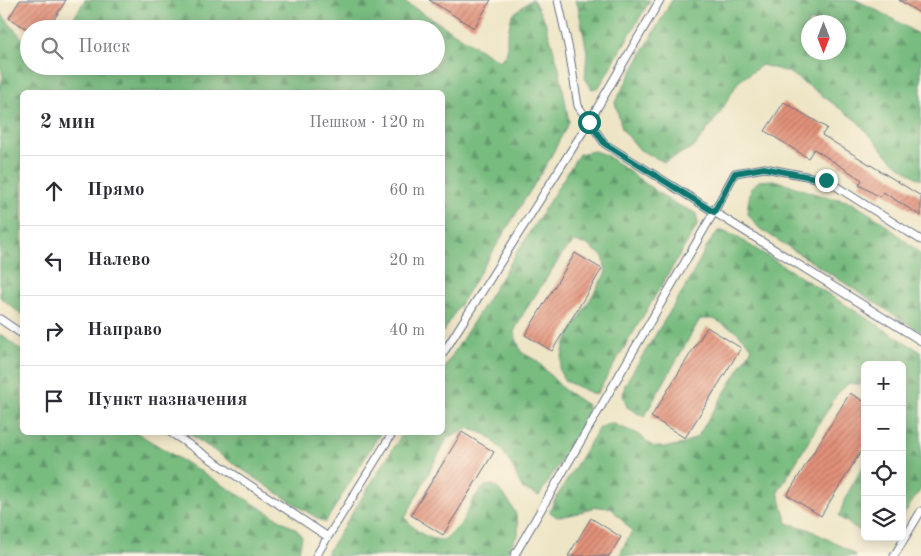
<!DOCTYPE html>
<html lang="ru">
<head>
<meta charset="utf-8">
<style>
  body { margin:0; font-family:"Old Standard TT",serif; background:#f7f7f7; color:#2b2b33 }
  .controls { position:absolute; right:15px; bottom:15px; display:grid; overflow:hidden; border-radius:8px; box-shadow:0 2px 12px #0003 }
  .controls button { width:45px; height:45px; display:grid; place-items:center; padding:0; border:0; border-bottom:1px solid #e1e1e2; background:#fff; color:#2b2b33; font:25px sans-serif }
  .compass { position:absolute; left:801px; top:15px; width:45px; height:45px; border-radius:50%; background:#fff; box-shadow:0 2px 12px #0003; rotate:180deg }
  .stop { position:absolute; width:15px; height:15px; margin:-11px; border:4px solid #0f766e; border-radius:50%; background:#fff }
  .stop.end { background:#0f766e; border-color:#fff; box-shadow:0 1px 5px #0008 }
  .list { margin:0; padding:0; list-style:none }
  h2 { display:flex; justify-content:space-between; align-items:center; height:65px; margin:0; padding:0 20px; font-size:21px }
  h2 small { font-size:16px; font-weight:400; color:#7c7c81 }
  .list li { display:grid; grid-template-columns:32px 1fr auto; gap:15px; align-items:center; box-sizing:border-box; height:70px; padding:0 20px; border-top:1px solid #e1e1e2 }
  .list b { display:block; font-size:19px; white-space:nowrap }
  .list em { font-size:16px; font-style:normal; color:#7c7c81 }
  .icon { flex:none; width:28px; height:28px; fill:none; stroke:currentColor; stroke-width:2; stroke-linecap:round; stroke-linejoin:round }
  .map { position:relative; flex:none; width:921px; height:556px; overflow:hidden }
  .search { position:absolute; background:#fff; box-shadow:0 2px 12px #0003; left:20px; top:20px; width:425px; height:55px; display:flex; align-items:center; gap:12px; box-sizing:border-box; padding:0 18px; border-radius:28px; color:#7c7c81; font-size:19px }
  .panel { position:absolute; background:#fff; box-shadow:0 2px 12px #0003; left:20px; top:90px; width:425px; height:345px; border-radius:8px }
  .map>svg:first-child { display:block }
  .forest { fill:url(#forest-firs); stroke:#4a766f; fill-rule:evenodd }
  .building { fill:url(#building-hatch) }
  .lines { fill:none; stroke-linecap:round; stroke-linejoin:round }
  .lane-casing { stroke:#656f82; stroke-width:9 }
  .lane { stroke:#fff; stroke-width:7 }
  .route { stroke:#0f766e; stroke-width:6 }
</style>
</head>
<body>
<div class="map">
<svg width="921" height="556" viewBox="0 0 921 556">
  <defs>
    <pattern id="forest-firs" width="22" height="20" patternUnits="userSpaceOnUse" patternTransform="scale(1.25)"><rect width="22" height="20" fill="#78bc80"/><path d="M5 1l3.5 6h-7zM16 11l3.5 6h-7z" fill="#62996c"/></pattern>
    <pattern id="building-hatch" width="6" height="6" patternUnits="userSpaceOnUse" patternTransform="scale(1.25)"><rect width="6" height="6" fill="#e29179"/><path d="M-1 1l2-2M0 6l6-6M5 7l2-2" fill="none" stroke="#b67766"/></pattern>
  </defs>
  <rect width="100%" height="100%" fill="#fcf5e5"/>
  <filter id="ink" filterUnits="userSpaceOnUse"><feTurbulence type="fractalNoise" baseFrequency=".02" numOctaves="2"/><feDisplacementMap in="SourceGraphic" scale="10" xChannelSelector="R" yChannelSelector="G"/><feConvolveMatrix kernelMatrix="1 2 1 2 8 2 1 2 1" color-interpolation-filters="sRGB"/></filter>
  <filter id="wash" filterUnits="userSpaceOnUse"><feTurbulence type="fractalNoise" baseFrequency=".0096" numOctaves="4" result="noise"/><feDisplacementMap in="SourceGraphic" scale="20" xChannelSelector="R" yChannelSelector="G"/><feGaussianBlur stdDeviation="1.12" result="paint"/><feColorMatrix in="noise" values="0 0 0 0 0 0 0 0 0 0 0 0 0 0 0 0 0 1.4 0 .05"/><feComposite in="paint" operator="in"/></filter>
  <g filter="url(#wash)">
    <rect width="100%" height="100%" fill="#eee5c6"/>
    <path class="forest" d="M85 0H402L499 61 507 53V37L512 15 531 0H533L545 21 559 68 569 122 548 162 443 332 442 92H22V315L0 297V87L3 77 0 64V12L26 43 29 44V66H436V29H67Z
      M575 0H650L599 87 592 89 585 78 587 52 578 6Z
      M672 0H856L886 15 921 36V180L914 176 892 160 857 121 812 88 788 72 762 65 738 82 720 113 695 146 664 162 640 150 622 129 615 102ZM808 22H838V52H808Z
      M594 151 606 155 671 202 696 213 698 224 596 395 565 381 559 370 565 343 606 272 603 256 586 244 574 242 563 253 523 314 514 332 521 352 537 361 563 389 587 405 590 414 539 496 522 488 512 466 502 450 487 435 470 428 447 438 405 518C416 531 426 540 445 540L461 524 474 498 485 486 494 485 508 500 515 512 518 524V534L504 556H325L403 433 442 432 443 370 579 154Z
      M774 180 816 194 851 202 881 221 915 249 921 255V332L759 228 748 214V204L751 188 759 181Z
      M718 231H722L735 236 921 352V489L902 517V426L905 424 902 419V365H865V385L849 383 837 394 778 492 787 523 808 529 848 550 856 556H619L632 531 611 508 595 507 575 514 557 517 550 512 553 503 599 428 611 423 636 433 654 447H667L684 444 698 436 752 348 736 331 714 319H700L644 417 627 407 623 395 625 384 690 279 707 246Z
      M0 334 22 351V432L137 433 297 530 302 537 298 556H0Z
      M188 433H380L325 523 276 492Z
      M865 463V534L839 517 845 498Z"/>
    <g id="blocks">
      <path class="building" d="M20 0H66L48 29H29V30L9 18Z
        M429 0H491L474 28Z
        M899 0H921V14Z
        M784 102 827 128 822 135 921 196V216L883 192 880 197 859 185 862 180 814 149 808 158 765 131Z
        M575 253 602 269 552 351 525 335Z
        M707 327 741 348 685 438 651 417Z
        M850 393 865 402V445L821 516 787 495Z
        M462 432 494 452 443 535 411 515Z
        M591 518 621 537 609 556H568Z"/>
    </g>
  </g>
  <g filter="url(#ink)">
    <use href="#blocks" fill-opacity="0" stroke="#656f82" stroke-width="1"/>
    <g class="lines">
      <defs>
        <path id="lane" d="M558 0 569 50 578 106 605 144 921 341
          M0 319 22 334
          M442 355 589 122 660 0
          M170 432 328 537
          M316 556 393 432
          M514 556 710 219 735 173 765 168 826 180 921 240
          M894 556 921 511"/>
      </defs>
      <use href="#lane" class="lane-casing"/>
      <use href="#lane" class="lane"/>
    </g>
  </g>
  <g class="lines" filter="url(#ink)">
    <path class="route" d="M589 122 605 144 714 212 735 173 764 168 826 180"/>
  </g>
</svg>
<div class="controls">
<button>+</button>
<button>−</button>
<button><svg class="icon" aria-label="locate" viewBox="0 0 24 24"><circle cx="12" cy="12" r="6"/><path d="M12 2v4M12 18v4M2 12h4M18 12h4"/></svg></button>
<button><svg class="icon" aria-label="layers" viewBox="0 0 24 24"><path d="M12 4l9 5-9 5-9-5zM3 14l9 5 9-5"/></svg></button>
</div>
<svg class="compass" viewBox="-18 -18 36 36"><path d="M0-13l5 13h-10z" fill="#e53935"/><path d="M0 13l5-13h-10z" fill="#7c7c81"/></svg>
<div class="stop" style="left:589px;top:122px"></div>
<div class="stop end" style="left:826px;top:180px"></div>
<div class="search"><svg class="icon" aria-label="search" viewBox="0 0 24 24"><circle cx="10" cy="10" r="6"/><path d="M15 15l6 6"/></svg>Поиск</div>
<section class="panel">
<h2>2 мин<small>Пешком · 120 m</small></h2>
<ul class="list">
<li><svg class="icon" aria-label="ahead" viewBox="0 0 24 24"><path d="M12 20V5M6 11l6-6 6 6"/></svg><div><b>Прямо</b></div><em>60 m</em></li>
<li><svg class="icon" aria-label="left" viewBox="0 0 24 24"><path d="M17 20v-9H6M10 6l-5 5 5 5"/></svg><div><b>Налево</b></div><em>20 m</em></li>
<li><svg class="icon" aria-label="right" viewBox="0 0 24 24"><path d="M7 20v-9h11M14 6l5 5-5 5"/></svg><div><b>Направо</b></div><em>40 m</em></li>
<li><svg class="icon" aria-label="arrive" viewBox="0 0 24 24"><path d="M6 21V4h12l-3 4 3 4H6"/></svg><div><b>Пункт назначения</b></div></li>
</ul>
</section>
</div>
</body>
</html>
